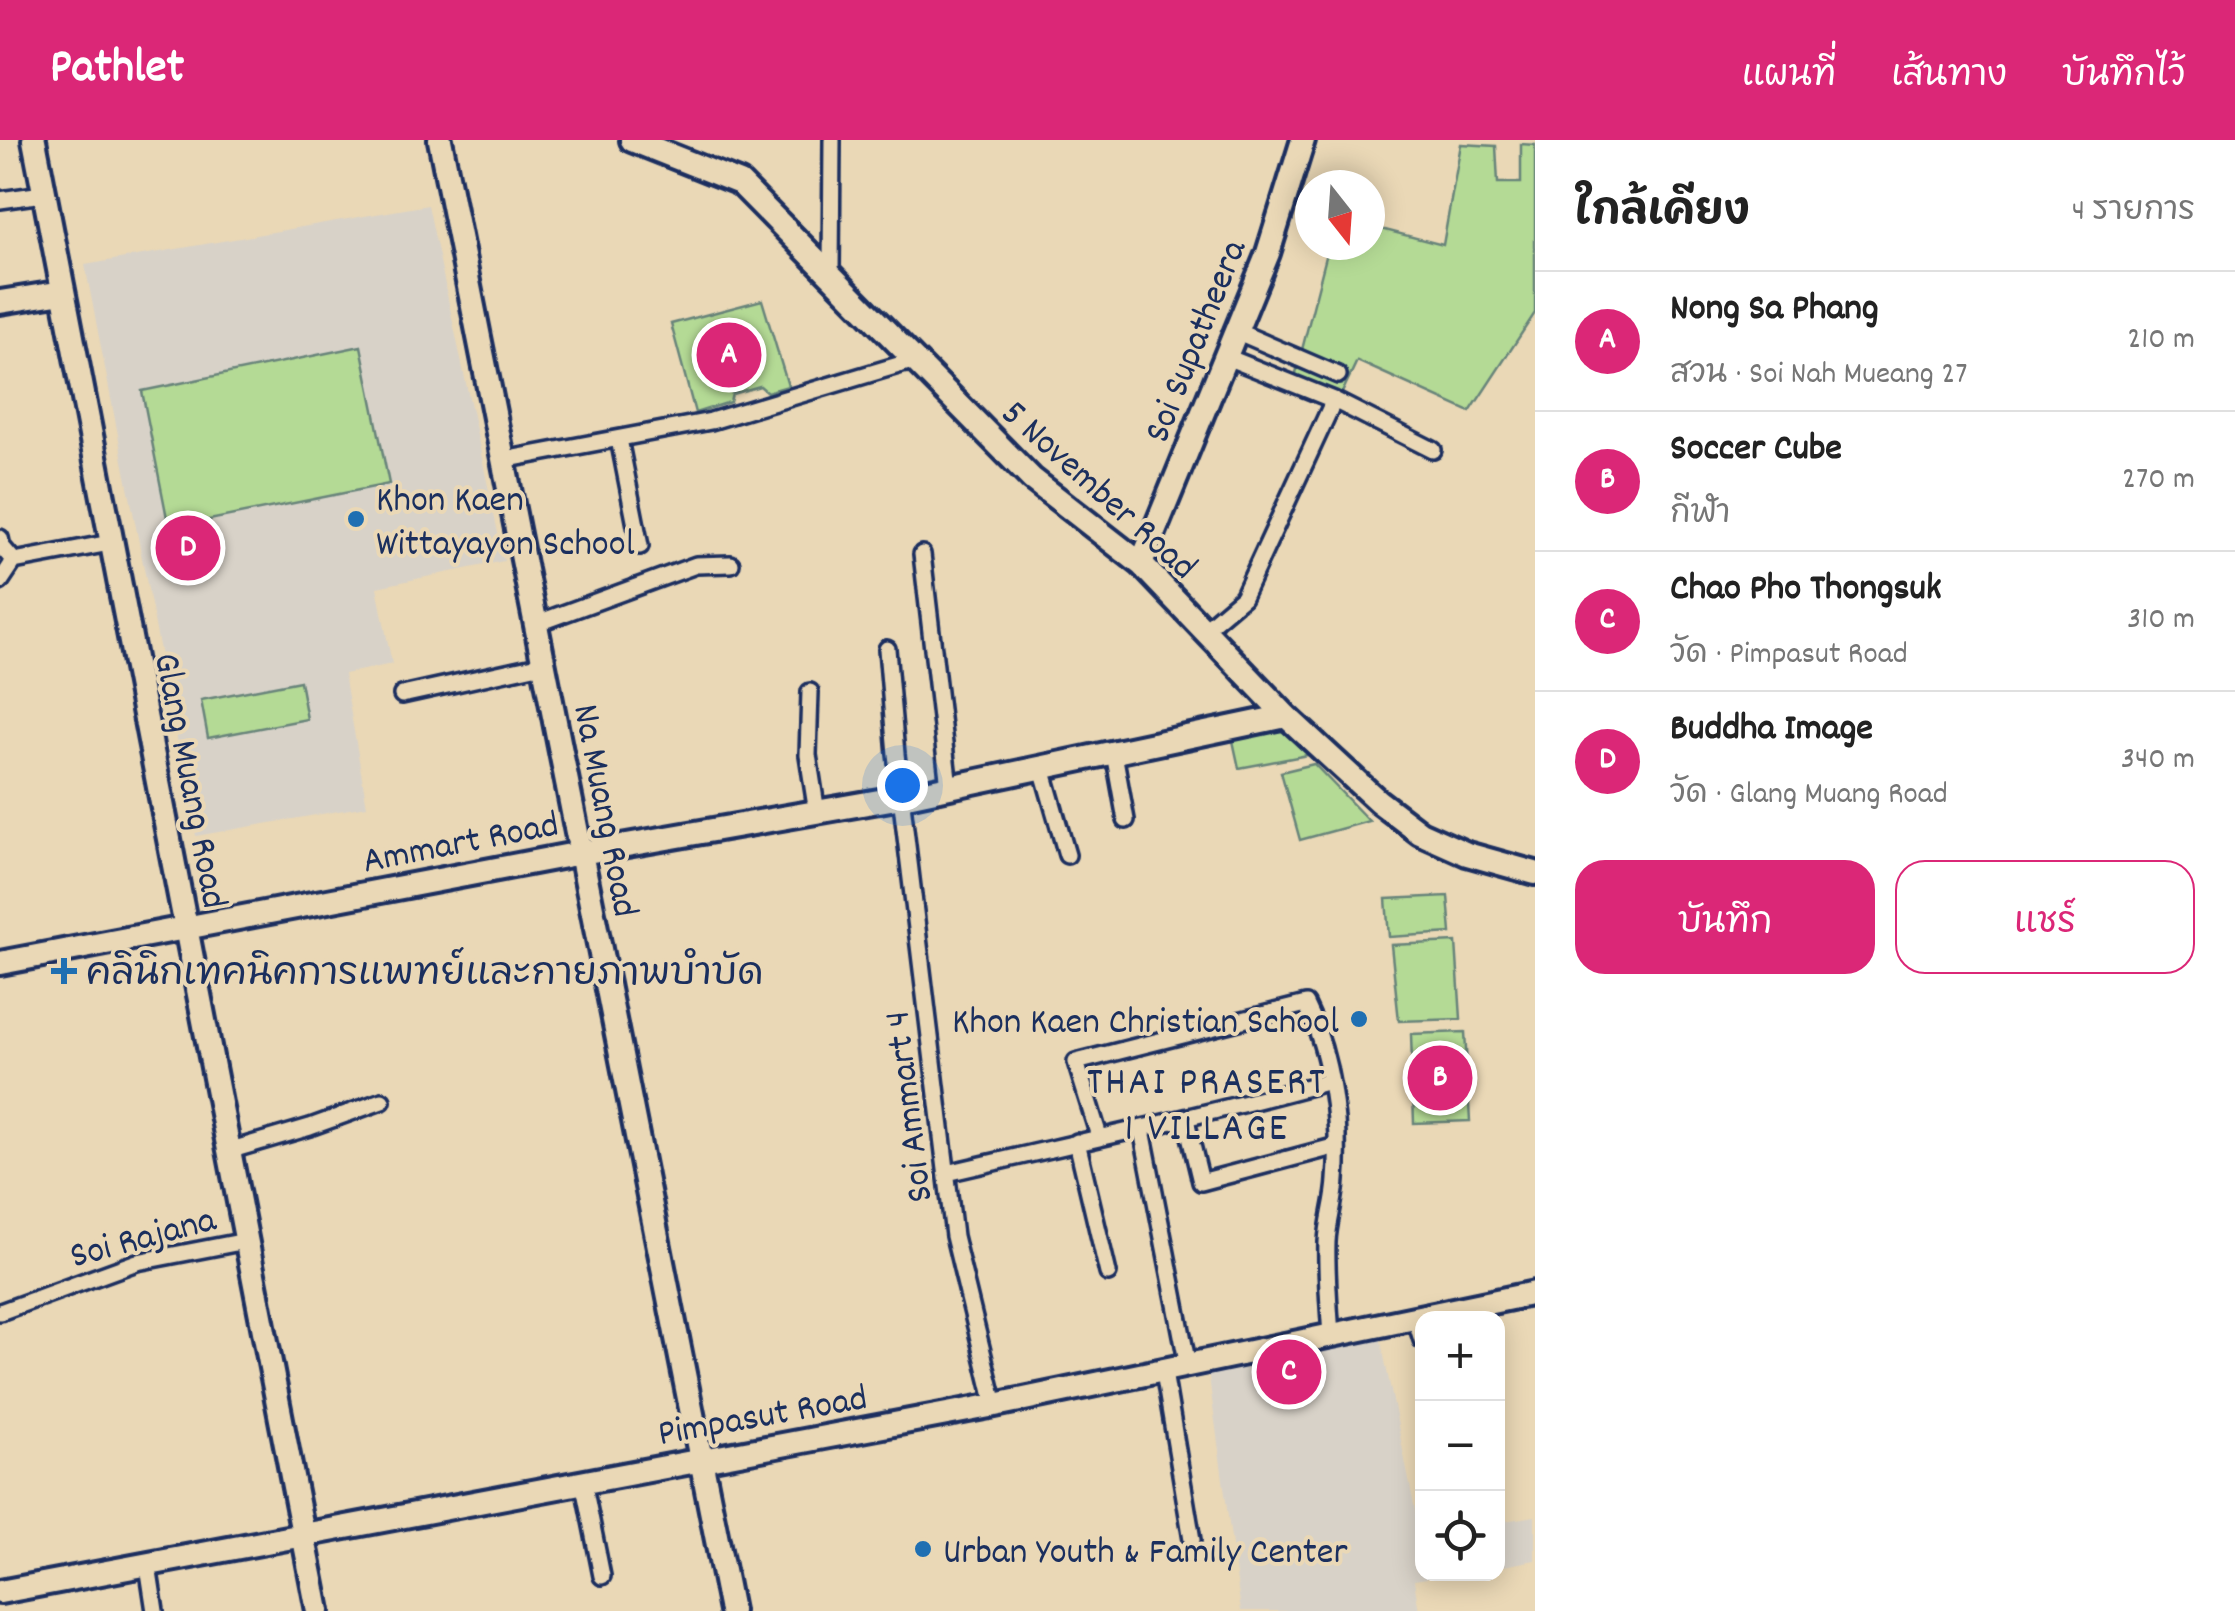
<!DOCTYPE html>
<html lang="th">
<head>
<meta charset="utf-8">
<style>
  body { margin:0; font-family:Dekko,"Playpen Sans Thai",sans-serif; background:#f6f6f6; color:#222 }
  .controls { position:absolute; right:30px; bottom:30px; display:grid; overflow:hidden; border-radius:20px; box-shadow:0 5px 25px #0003 }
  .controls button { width:90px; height:90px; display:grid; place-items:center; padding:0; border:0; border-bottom:2px solid #e0e0e0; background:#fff; color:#222; font:50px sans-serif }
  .compass { position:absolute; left:1295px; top:30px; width:90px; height:90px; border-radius:50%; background:#fff; box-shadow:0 5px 25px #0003; rotate:163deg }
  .you { position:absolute; left:902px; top:645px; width:35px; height:35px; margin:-25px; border:8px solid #fff; border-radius:50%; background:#1a73e8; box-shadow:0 0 0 15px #1a73e833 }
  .badge { display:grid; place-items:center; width:65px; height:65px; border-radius:50%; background:#db2777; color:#fff; font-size:32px; font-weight:700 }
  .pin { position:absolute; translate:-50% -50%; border:5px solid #fff; box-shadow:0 2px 10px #0006 }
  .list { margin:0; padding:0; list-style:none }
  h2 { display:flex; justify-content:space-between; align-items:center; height:130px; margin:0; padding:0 40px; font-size:42px }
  h2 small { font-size:32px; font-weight:400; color:#767676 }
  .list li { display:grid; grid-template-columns:65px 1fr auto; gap:30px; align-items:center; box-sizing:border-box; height:140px; padding:0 40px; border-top:2px solid #e0e0e0 }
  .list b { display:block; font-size:38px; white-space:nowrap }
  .list p { margin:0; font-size:32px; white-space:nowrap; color:#767676 }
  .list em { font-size:32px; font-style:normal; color:#767676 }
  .actions { display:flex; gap:20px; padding:30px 40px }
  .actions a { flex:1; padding:22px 0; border:2px solid #db2777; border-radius:30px; text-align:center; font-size:35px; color:#db2777 }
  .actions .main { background:#db2777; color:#fff }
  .icon { flex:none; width:55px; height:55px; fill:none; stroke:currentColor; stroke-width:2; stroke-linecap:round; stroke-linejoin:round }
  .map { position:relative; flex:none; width:1535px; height:1471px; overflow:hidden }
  header { display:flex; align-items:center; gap:60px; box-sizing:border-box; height:140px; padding:0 50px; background:#db2777; color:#fff }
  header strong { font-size:48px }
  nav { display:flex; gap:55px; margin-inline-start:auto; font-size:35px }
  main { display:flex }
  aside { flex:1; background:#fff }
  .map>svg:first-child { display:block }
  .built { fill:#d8d2c8 }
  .green { fill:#b4da95; stroke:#68847a; stroke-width:2.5 }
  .water { fill:#90d8f2; stroke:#6194b7; stroke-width:2.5 }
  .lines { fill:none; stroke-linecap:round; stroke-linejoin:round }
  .street-casing { stroke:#1b2f5e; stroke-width:22 }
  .secondary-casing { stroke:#1b2f5e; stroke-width:30 }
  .street { stroke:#ead8b6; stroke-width:15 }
  .secondary { stroke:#ead8b6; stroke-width:22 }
  .poi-dot { fill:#1f6fb2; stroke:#ead8b6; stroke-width:4 }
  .labels { text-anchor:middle; stroke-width:8; stroke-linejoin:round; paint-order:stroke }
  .street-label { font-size:38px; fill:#1b2f5e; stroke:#ead8b6 }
  .poi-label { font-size:38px; fill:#1b2f5e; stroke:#ead8b6; text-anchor:start }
  .neighbourhood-label { font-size:40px; letter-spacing:2.5px; fill:#1b2f5e; stroke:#ead8b6 }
</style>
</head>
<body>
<header>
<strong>Pathlet</strong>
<nav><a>แผนที่</a><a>เส้นทาง</a><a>บันทึกไว้</a></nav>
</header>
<main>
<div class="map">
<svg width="1535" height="1471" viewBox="0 0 1535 1471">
  <rect width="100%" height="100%" fill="#ead8b6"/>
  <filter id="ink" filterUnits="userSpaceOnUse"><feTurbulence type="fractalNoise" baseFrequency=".01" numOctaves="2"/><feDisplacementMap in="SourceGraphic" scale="20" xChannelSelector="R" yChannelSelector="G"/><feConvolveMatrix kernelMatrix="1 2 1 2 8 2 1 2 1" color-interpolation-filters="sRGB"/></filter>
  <g filter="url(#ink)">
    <path class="built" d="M428 65 504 421 377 447 392 524 344 534 367 666 196 696 85 125Z
      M1378 1186 1420 1395H1422V1434H1455L1414 1440 1419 1471H1241L1207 1223Z
      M1535 1376V1420L1498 1427V1382Z"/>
    <path class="green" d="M1461 4 1496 6 1498 43H1521V4L1535 5V173L1470 272 1357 221 1341 255 1295 237 1329 105H1370V86L1443 105Z
      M762 160 788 246 767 252 760 246 732 254 730 262 695 273 671 184Z
      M361 206 389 344 169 388 142 251Z
      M300 541 307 579 208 598 201 560Z
      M1280 587 1313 614 1239 628 1232 596Z
      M1314 624 1369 681 1300 700 1281 632Z
      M1448 756 1451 793 1389 797 1386 759Z
      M1456 802 1461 879 1399 881 1391 805Z
      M1465 892 1470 981 1414 983 1411 894Z"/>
    <path class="water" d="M751 191 759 208 757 225 745 235 729 237 718 225 713 201Z"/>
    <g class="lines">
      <defs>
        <path id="street" d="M0 60 43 54
          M831 133 832 0
          M1236 191 1338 235
          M1224 216 1334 260 1433 310
          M619 299 640 406
          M503 320 711 281 912 221
          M0 398 2 407 14 421 110 403
          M922 414 949 647
          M0 442 14 421
          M535 484 696 425 731 424
          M1204 490 1243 457 1334 260
          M887 509 896 614 954 1096 995 1265
          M810 552 808 615 817 673
          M402 555 543 524
          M1114 613 1126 680
          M1042 628 1067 715
          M1186 980 1201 1042 1337 1006
          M1142 990 1188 1226
          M1099 996 1076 922 1306 864C1331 914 1341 984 1336 1040 1335 1061 1328 1081 1327 1102 1326 1133 1329 1165 1331 1196
          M1077 1002 1108 1133
          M228 1011 310 987 382 961
          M947 1033C1075 1003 1203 976 1330 941
          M0 1172 137 1122 246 1101
          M1415 1178 1422 1200
          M1164 1232 1192 1400
          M583 1341 602 1436
          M148 1425 155 1471"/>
        <path id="secondary" d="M34 0 318 1471
          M440 0 731 1471
          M632 0 740 43 1032 339 1141 424 1286 576 1378 661 1420 693 1467 714 1535 733
          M0 162 63 152
          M1141 424 1268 113 1303 0
          M0 823 581 713 902 657 1286 576
          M0 1452 995 1265 1535 1153"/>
      </defs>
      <use href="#street" class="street-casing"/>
      <use href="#secondary" class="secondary-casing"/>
      <use href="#street" class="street"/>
      <use href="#secondary" class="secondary"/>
    </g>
  </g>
  <g class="poi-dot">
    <circle cx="356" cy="379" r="10"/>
    <path d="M59 816h10v10h10v10h-10v10h-10v-10h-10v-10h10z"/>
    <circle cx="1359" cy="879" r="10"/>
    <circle cx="923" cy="1409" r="10"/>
  </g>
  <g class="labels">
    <g class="street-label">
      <text transform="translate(1193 200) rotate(-68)" y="13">Soi Supatheera</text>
      <text transform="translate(1101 348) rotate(42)" y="13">5 November Road</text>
      <text transform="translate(193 640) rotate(79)" y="13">Glang Muang Road</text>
      <text transform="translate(608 670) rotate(79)" y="13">Na Muang Road</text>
      <text transform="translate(460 700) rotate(-11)" y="13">Ammart Road</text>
      <text transform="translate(906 967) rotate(-97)" y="13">Soi Ammart 4</text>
      <text transform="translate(142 1095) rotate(-15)" y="13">Soi Rajana</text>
      <text transform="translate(762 1273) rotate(-10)" y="13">Pimpasut Road</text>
    </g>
    <g class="poi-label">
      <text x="376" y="370">Khon Kaen<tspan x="376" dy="44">Wittayayon School</tspan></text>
      <text x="86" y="844">คลินิกเทคนิคการแพทย์และกายภาพบำบัด</text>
      <text x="1339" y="892" text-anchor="end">Khon Kaen Christian School</text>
      <text x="943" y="1422">Urban Youth &amp; Family Center</text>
    </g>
    <g class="neighbourhood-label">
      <text x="1207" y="953">THAI PRASERT<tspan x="1207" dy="46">1 VILLAGE</tspan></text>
    </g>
  </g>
</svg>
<div class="controls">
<button>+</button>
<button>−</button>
<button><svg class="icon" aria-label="locate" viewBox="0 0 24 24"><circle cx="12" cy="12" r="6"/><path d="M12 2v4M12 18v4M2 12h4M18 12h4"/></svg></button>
</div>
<svg class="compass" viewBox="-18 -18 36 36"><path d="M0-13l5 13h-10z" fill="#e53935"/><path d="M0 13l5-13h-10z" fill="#767676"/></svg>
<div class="you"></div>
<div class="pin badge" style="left:729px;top:215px">A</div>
<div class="pin badge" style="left:1440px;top:938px">B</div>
<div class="pin badge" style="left:1289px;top:1232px">C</div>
<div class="pin badge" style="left:188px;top:408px">D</div>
</div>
<aside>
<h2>ใกล้เคียง<small>4 รายการ</small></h2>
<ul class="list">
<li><span class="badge">A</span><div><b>Nong Sa Phang</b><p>สวน · Soi Nah Mueang 27</p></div><em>210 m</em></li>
<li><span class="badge">B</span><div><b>Soccer Cube</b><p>กีฬา</p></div><em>270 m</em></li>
<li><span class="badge">C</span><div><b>Chao Pho Thongsuk</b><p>วัด · Pimpasut Road</p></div><em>310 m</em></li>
<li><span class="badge">D</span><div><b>Buddha Image</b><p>วัด · Glang Muang Road</p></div><em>340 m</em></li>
</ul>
<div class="actions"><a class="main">บันทึก</a><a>แชร์</a></div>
</aside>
</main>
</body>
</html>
